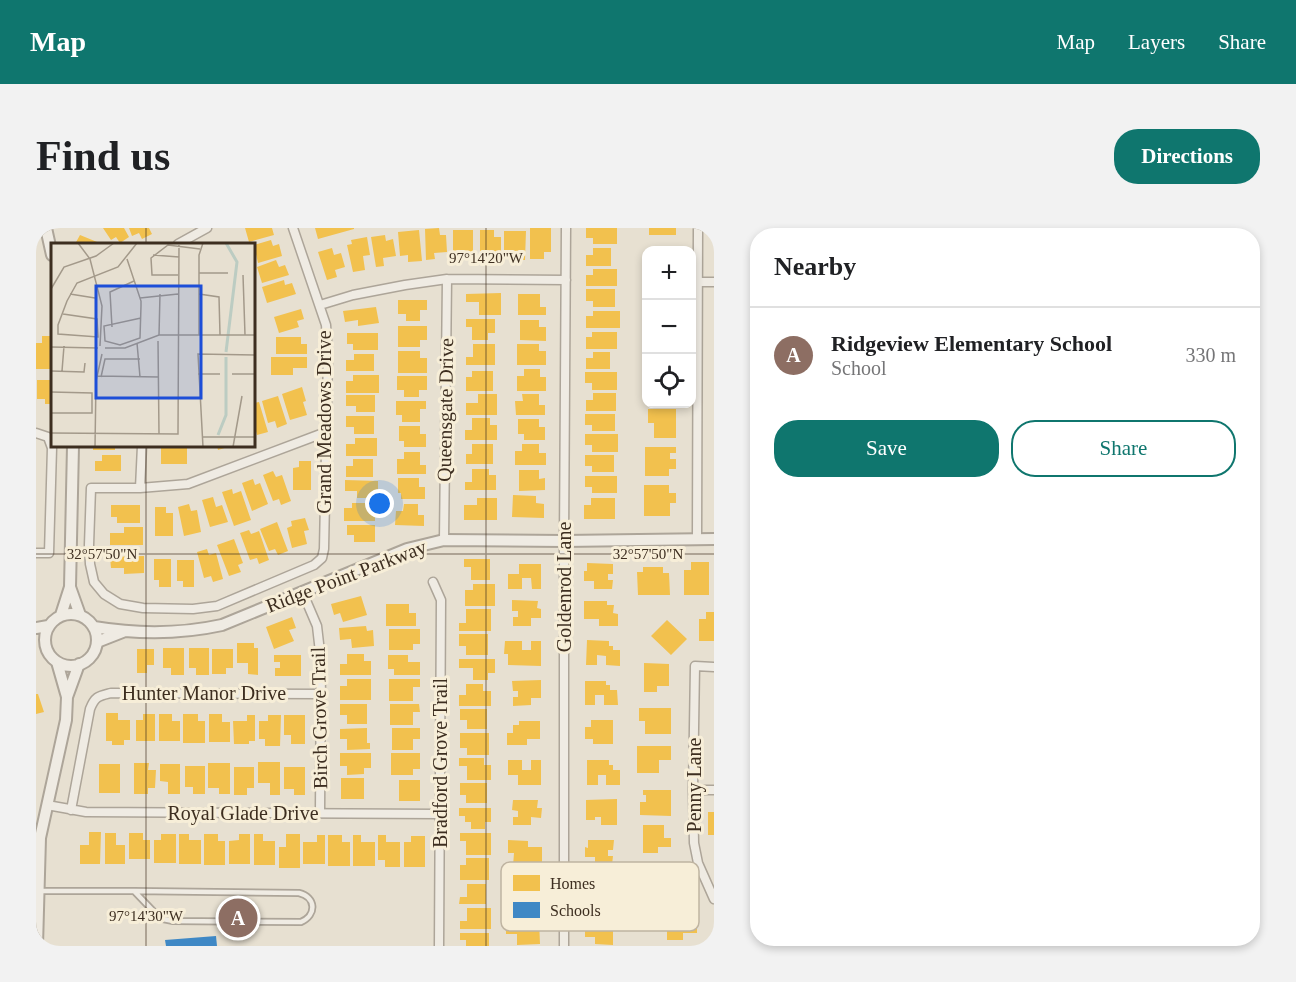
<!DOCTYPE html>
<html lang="en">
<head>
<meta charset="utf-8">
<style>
  body { margin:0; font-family:"Times New Roman",serif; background:#f2f2f2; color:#202124 }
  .controls { position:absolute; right:18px; top:18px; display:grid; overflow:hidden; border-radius:12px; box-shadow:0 3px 9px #0003 }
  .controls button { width:54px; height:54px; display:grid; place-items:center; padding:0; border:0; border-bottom:2px solid #e0e0e0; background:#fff; color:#202124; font:30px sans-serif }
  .you { position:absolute; left:344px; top:276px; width:21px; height:21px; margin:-15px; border:4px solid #fff; border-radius:50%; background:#1a73e8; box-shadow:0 0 0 9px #1a73e833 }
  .badge { display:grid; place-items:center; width:39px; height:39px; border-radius:50%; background:#0f766e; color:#fff; font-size:20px; font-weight:700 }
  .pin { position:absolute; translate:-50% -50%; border:3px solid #fff; box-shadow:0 2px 6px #0006 }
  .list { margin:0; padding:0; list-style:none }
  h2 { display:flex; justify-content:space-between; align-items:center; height:78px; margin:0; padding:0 24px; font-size:26px }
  h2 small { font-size:20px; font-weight:400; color:#757577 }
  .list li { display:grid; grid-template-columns:39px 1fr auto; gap:18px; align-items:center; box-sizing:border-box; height:96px; padding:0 24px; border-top:2px solid #e0e0e0 }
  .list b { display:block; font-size:22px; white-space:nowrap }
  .list p { margin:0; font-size:20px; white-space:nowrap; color:#757577 }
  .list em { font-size:20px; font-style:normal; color:#757577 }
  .actions { display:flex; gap:12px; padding:18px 24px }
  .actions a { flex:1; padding:14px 0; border:2px solid #0f766e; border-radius:24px; text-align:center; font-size:21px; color:#0f766e }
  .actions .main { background:#0f766e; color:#fff }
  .icon { flex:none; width:33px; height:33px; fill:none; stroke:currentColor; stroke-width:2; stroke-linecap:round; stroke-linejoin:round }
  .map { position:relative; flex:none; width:678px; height:718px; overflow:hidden; border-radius:24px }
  header { display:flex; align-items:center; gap:36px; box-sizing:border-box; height:84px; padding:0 30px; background:#0f766e; color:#fff }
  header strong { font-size:28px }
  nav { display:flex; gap:33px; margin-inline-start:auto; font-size:21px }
  .intro { display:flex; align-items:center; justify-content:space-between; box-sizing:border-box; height:144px; padding:0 36px }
  h1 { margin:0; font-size:42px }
  .button { padding:15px 27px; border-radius:24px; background:#0f766e; color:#fff; font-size:21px; font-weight:700 }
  main { display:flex; gap:36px; padding:0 36px }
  aside { flex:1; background:#fff; border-radius:24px; box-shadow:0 3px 9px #0003 }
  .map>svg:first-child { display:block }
  .homes { fill:#f2c14e }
  .schools { fill:#3f88c5 }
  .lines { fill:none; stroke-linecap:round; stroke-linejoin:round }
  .service-casing { stroke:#ada599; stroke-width:8 }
  .minor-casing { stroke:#ada599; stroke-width:11 }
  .tertiary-casing { stroke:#ada599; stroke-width:14 }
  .service { stroke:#efebe3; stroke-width:4.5 }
  .minor { stroke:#efebe3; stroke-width:8 }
  .tertiary { stroke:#efebe3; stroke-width:10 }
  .ticks { fill:none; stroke:#3d2e20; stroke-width:1.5; stroke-opacity:0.45 }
  .labels { text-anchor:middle; stroke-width:6; stroke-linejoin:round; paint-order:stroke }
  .street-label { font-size:20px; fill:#3d2e20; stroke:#f7eed8 }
  .inset-river { fill:none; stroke:#bcccc2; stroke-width:3 }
  .inset-road { fill:none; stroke:#a3998a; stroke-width:1.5 }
  .view { fill:#1d4ed8; fill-opacity:0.15; stroke:#1d4ed8; stroke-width:3 }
  .inset-edge { fill:none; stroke:#3d2e20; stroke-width:3 }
  .key { fill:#f7eed8; stroke:#bfb4a1; stroke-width:1.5 }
  .key-label { font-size:16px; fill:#3d2e20 }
  .ticks-label { font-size:15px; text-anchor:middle; fill:#3d2e20; stroke:#f7eed8; stroke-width:6; stroke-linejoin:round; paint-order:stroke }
</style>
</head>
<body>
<header>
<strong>Map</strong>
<nav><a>Map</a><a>Layers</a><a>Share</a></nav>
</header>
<div class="intro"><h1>Find us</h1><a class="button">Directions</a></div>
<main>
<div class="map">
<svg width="678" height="718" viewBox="0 0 678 718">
  <rect width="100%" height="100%" fill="#e7e0d1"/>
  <path class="homes" d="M67 0H88L93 9 84 15 80 9 75 12Z
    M93 0H113L116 6 106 11 103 5 96 8Z
    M209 0H236L238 7 213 14Z
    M279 0H318V1L282 11Z
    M403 0 404 7H410L411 24 398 25 399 31 390 32 389 1Z
    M494 0H515V24H508V31H494Z
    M550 0H581V16H557V10H550Z
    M613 0H640V7H613Z
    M383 2 386 33 372 34V27L364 28 362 4Z
    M417 2H437V24H424V30H417Z
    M444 2H458V9H465V24H451V30H444Z
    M468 3H490L489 32H480V24H468Z
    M44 7 66 16H39Z
    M349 7 350 13 357 11 360 28 347 30 348 38 340 39 335 9Z
    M331 9 334 27 327 28 329 42 317 44 311 17 316 16 315 12Z
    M235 12 237 18 243 16 246 28 222 35 218 17Z
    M296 20 298 27 305 25 309 39 299 42 301 49 291 52 282 24Z
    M557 20H575V38H550V27H557Z
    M240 32 243 39 249 37 253 47 226 55 221 39Z
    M557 41H581V58H550V47H557Z
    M248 52 249 57 256 55 260 66 231 75 226 59Z
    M550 61H579V79H557V73H550Z
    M465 65V87H443V74H430V66Z
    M482 66H504V79H510V87H482Z
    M362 72H391V82H384V93H370V86H362Z
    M340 79 343 95 322 98V92L309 94 307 83Z
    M265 81 268 91 261 93 263 99 243 105 238 89Z
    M557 83H584V100H550V88H557Z
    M430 91H459V105H452V112H436V99H430Z
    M484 92H503V99H510V113L484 112Z
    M362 98H391V112H384V119H362Z
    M556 104H581V121H550V109H556Z
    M311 105H342V122H317V116H311Z
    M6 108H16V141H0V115H6Z
    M240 109H265V116H271V126H240Z
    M437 116H459V137H430V129H437Z
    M481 116H503V123H510V137H481Z
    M362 123H384V130H391V145H362Z
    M557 124H574V141H550V130H557Z
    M318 126H338V143H310V132H318Z
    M235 129H271V140H257V147H235Z
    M488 141H504V149H510V163H481V148H488Z
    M436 143H457V163H430V149H436Z
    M549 144H581V162H556V155H549Z
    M317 147H343V165H310V153H317Z
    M361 148H391V162H383V169H368V162H361Z
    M1 152H16V183H14V176H9V171H1Z
    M266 159 270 173 267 174 271 187 254 192 246 166Z
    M557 165H580V183H550V172H557Z
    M442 166H461V187H430V175H442Z
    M486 166H503V177H509V187H480L479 173H487Z
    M310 167H339V184H320V178H310Z
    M242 168 251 196 241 200 239 193 232 195 226 173Z
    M360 173H390V181H384V194H366V187H360Z
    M223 174 232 204 221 207 218 196V175Z
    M612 181H640V210H618V195H612Z
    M549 186H579V203H556V197H549Z
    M310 188H338V206H318V199H310Z
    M436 190H454V197H461V212H429V202H436Z
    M482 191H503V199H509V212H488V206H482Z
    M363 198H384V206H390V219H368V213H363Z
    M549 206H582V224H556V217H549Z
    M319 210H341V228H310V216H319Z
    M436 216H457V236H430V226H436Z
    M486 216H503V225H510V237H479V223H486Z
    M57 218H79V222H57Z
    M181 218H195L182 222Z
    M125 219H151V236H125Z
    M609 219H640V225H634V231H640V241H633V248H609Z
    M368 224H384V237H390V246H361V231H368Z
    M66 227H85V243H59V233H66Z
    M549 227H578V244H556V238H549Z
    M317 231H337V249H310V238H317Z
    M263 233H275V262H257V240L263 239Z
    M436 241H453V247H460V262H429V254H436Z
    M483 242H503V251L509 250V262L483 263Z
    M237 243 240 249 246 247 255 273 245 277 243 271 237 273 227 247Z
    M549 248H581V265H556V259H549Z
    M362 250H383V259H389V271H365V265H362Z
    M217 251 219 257 224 255 232 276 216 283 206 255Z
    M309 252 342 253V270H321V263H309Z
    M608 257H633V265H640V275H634V288H608Z
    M196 261 197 266 205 263 215 292 198 298 186 264Z
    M477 267 500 268V275L508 276V290L476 289Z
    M177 269 180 279 186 277 192 294 174 299 166 272Z
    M441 270H461V292H428V277H441Z
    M555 270H579V291H548V277H555Z
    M316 275H339V293H308V280H316Z
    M153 276 155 283 161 282 165 304 148 308 142 279Z
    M368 276H382V287H388V298L359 297 360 283H367Z
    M75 277H104V295H81V289H75Z
    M119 279H130V285H137V308H119Z
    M269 290 273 302 268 303 271 316 256 320 251 300 256 298 255 293Z
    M241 294 252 323 242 327 239 321 233 323 224 301Z
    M311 297H339V314H318V307H311Z
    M88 299H107V317H74V305H88Z
    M213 302 215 306 223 303 233 332 223 336 221 330 214 332 204 305Z
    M198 311 207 335 202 337 205 344 193 348 181 317Z
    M171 321 173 327 180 325 187 351 177 354 175 348 168 350 161 324Z
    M108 328V345L88 346V340H75L74 329Z
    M118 331H135V359H123V352H118Z
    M428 331H454V352H435V339H428Z
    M141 332H158V359H147V353H141Z
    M655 334H673V367H648V342H655Z
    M551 335 577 336V346H572V352H577L576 361H558V353H548V343H551Z
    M483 336H505V361H496L495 350H486V361H472V346H483Z
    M607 339H627V345H633L634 367H602L601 344H607Z
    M437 356H459V378H429V362H437Z
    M325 368 331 387 307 394 304 385 298 387 295 376Z
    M476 372 502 373 501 380 505 381V390H495V398H477V389H482V383H476Z
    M548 373H571V377H578L577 385 582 386V398H563V391H548Z
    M350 376H373V385H380V398H350Z
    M430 381H455V403H423V395H430Z
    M670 384H678V413H663V391H670Z
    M256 389 260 400 253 402 258 413 238 421 230 399Z
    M631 392 651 411 635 427 615 408Z
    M330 398 331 403 337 402 338 418 316 420 315 411 304 412 303 400Z
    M353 401H384V416H377V422H353Z
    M423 406H452V427H430V418H423Z
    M551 412 573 413V418H577V422H584V438L570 437V428L561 427V437H550Z
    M469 413H486V422H495V413H505V438L472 437V426H468Z
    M201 415H218V420H222V447L212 446V435H201Z
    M127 420H148V447H135V440H127Z
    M153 420H173V447H160V440H153Z
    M101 421H118V437H111V445H101Z
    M176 421H197V440H190V446H176Z
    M311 426H328V433H335V447H304V436H311Z
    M238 427H265V448H239V440H244V434H238Z
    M352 427H372V434H384V447H358V441H352Z
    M423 431H459V445H452V452H437V440H423Z
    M608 435 633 436V458H621V464H608Z
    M311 451H335V472H304V458H311Z
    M353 451H384V459H377V473H353Z
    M505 452V470H495V477L477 478V469H482V463H477L476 453Z
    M549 453H570V457H574V462H581L582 477H568V467H559V477H549Z
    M430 456H447V463H455V478H423V467H430Z
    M0 466H2L8 484 0 486Z
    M304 476H331V496H311V487H304Z
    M354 476H383L384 484H377V497H354Z
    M603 480H635V506H609V493H603Z
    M424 481H451V501H431V492H424Z
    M70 485H82V492H94V512H88V517H76V513H70Z
    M107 486H119V513H100V492H107Z
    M123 486H136V493H144V513H123Z
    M147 486H162V493H169V515H147Z
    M173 486H186V494H194V514H173Z
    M211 487H219V513H213V516H198L197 493H211Z
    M232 487H245L244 518H229V511H223V493H232Z
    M248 487H269V516H255V507H248Z
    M555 492H577V516H557V511H549V499H555Z
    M483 493H504V511H491V517H471V505H477V497H483Z
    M331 500V515H334V521L311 522V511H304V501Z
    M356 500H384V511H377V522H356Z
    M424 505H453V527H431V520H424Z
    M601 518H635V532H623V545H601Z
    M304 525H335V540H328V546L311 547V538H304Z
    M355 525H384V541H377V547H355Z
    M423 530H448V537H455V552H431V538H423Z
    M472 532H486V542H495V532H505V557H482V547H472Z
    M551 532H573V537H577V542H584V557H570V547H562V557H551Z
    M222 534H244V567H234V555H222Z
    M98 535H113L112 542H120L119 560H112V566H98Z
    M172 535H194V566H183V560H172Z
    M63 536H84V565H63Z
    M124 536H144V566H132V554L124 553Z
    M149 538H169V566H157V559H149Z
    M198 539H218V560H211V567H198Z
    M248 539H269V567H258V561H248Z
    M305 550H328V571H305Z
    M363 552H384V573H363Z
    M424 555H451V575H430V567H424Z
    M607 562H635V588L604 587V574H610V567H607Z
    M581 571V597H565V589H559V592H550V572Z
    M477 572H502L501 580H506L505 590 495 589V597H477V589H482V583L476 582Z
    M423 580H455V594H449V601H435V594H429V588H423Z
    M672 584H678V607H672Z
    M607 597H628V610H635V619H622V625H607Z
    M53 604H65L64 636H44V617H53Z
    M69 605H80V617H89V636H69Z
    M93 605H107V612H114V631H93Z
    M424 605H455V627H430V613H424Z
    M125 606H140V635H118V612H125Z
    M143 606H153V612H165V636H143Z
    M168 606H182V613H189V637H168Z
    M203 606H214V636H193V613L203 612Z
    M218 606H227V613H239V637H218Z
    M250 606H264V640H243V619H250Z
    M281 607H289V636H267V614H281Z
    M292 607H306V614H314V638H292Z
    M317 607H325V614H339V638H317Z
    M342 607H350V614H364V639H349V632H342Z
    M375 608H389V639H368V614H375Z
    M472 612 492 613V619H506V638H477L478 625H472Z
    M552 612H578L577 622H572V628H577L576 637H559V629H549V619L552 620Z
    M430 630H453V652H424V637H430Z
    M431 656H450V676H423L424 669H431Z
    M431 680H455V701H424V693H431Z
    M631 684H654V696H661V705H647V712H631Z
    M484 691V702H492V692H503L504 716 481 717V706H470V692Z
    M552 691H577V717L559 716V709H549V698H552Z
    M424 705H453V718H430V712H424Z"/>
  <path class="schools" d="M180 708 181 718H130L129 712Z"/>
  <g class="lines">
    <defs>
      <path id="service" d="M4 663H98L122 688 127 691 137 693 265 694C281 687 280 669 263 665L98 663"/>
      <path id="minor" d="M257 0 290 97 292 127 288 321 286 330 278 337 181 378 157 381 107 380 84 376 68 366 58 354 54 336 53 317 55 260H104L152 256 290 204
        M142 16 171 0
        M662 54H678
        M284 77 317 67 369 57 411 51 530 52
        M0 205 12 209 16 220 13 325H0
        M104 260 106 218
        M661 311 662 0
        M408 312 411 51
        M397 354 405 372 403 718
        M266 363 281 398 285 433 284 585
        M678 439 659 438 657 562 658 615 662 635 678 671
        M657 562H678
        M11 577 50 584 403 586
        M35 582 54 481C59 468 63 468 75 465L284 466
        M528 718V313L530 0"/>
      <path id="tertiary" d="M10 0 16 27
        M34 359 44 387
        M9 412a26 26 0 1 1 52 0a26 26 0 1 1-52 0Z
        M25 387 34 359 37 218
        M58 399C100 406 145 406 186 397L371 321 408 312 528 313 678 311
        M0 400 12 398
        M61 414 89 403
        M31 469 43 436
        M1 718 4 610 30 492 31 469 21 434"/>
    </defs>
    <use href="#service" class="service-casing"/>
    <use href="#minor" class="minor-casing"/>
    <use href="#tertiary" class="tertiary-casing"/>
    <use href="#service" class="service"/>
    <use href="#minor" class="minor"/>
    <use href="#tertiary" class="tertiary"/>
  </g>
  <path class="ticks" d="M110 0V16M450 0V718M110 218V718M0 326H678"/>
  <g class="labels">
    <g class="street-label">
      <text transform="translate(409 182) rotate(-89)" y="7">Queensgate Drive</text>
      <text transform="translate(288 194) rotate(-90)" y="7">Grand Meadows Drive</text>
      <text transform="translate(310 348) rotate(-21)" y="7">Ridge Point Parkway</text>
      <text transform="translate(528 359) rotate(-90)" y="7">Goldenrod Lane</text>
      <text x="168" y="472">Hunter Manor Drive</text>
      <text transform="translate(283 490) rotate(-91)" y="7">Birch Grove Trail</text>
      <text transform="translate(404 535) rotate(-90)" y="7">Bradford Grove Trail</text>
      <text transform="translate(658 557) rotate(-90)" y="7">Penny Lane</text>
      <text x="207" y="592">Royal Glade Drive</text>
    </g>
  </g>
  <g transform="translate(15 15)">
    <rect width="204" height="204" fill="#e7e0d1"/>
    <path class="inset-river" d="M175 109 186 19 175 0M167 192 175 172V114"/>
    <path class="inset-road" d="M27 0 39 16 51 63 49 103M102 12 128 14M76 16 90 58V63L89 95 69 102 54 98 53 83 90 75M148 30H177M127 32H101L100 15 117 2 149 6M192 32 194 92M0 46 13 24 45 13 63 0M19 51 44 55M148 51 168 54 169 92M89 55 127 51M12 71 46 76 47 94 7 91V82L16 58 26 40 67 24 86 0M61 84 59 49 83 38M108 92 109 51M148 92V12L152 0M107 98 108 191M86 100 89 134M0 104 47 105M54 105H74L108 92H204M0 128 33 129 34 120M11 128 13 103M147 131H169M181 131H204M46 133 108 134M50 134 54 116H89M0 149 41 150V170H0M0 190 127 191 128 2M152 194H204M44 204 45 138 51 111M152 204 147 111 204 112M182 204 191 153"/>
    <path class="view" d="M45 43H150V155H45Z"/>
    <rect width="204" height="204" class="inset-edge"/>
  </g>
  <rect x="465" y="634" width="198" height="69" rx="9" class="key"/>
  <rect x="477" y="647" width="27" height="16" fill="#f2c14e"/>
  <rect x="477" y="674" width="27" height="16" fill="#3f88c5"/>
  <g class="key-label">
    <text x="514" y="661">Homes</text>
    <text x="514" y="688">Schools</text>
  </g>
  <g class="ticks-label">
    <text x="450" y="35">97°14'20"W</text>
    <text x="66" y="331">32°57'50"N</text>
    <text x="612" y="331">32°57'50"N</text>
    <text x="110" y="693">97°14'30"W</text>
  </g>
</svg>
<div class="controls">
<button>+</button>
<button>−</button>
<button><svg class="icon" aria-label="locate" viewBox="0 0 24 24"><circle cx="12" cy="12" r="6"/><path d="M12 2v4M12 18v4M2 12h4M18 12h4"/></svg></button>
</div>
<div class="you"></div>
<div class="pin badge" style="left:202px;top:690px;background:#8d6e63">A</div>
</div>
<aside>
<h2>Nearby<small></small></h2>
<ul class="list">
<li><span class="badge" style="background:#8d6e63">A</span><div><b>Ridgeview Elementary School</b><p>School</p></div><em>330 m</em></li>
</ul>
<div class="actions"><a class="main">Save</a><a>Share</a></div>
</aside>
</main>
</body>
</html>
